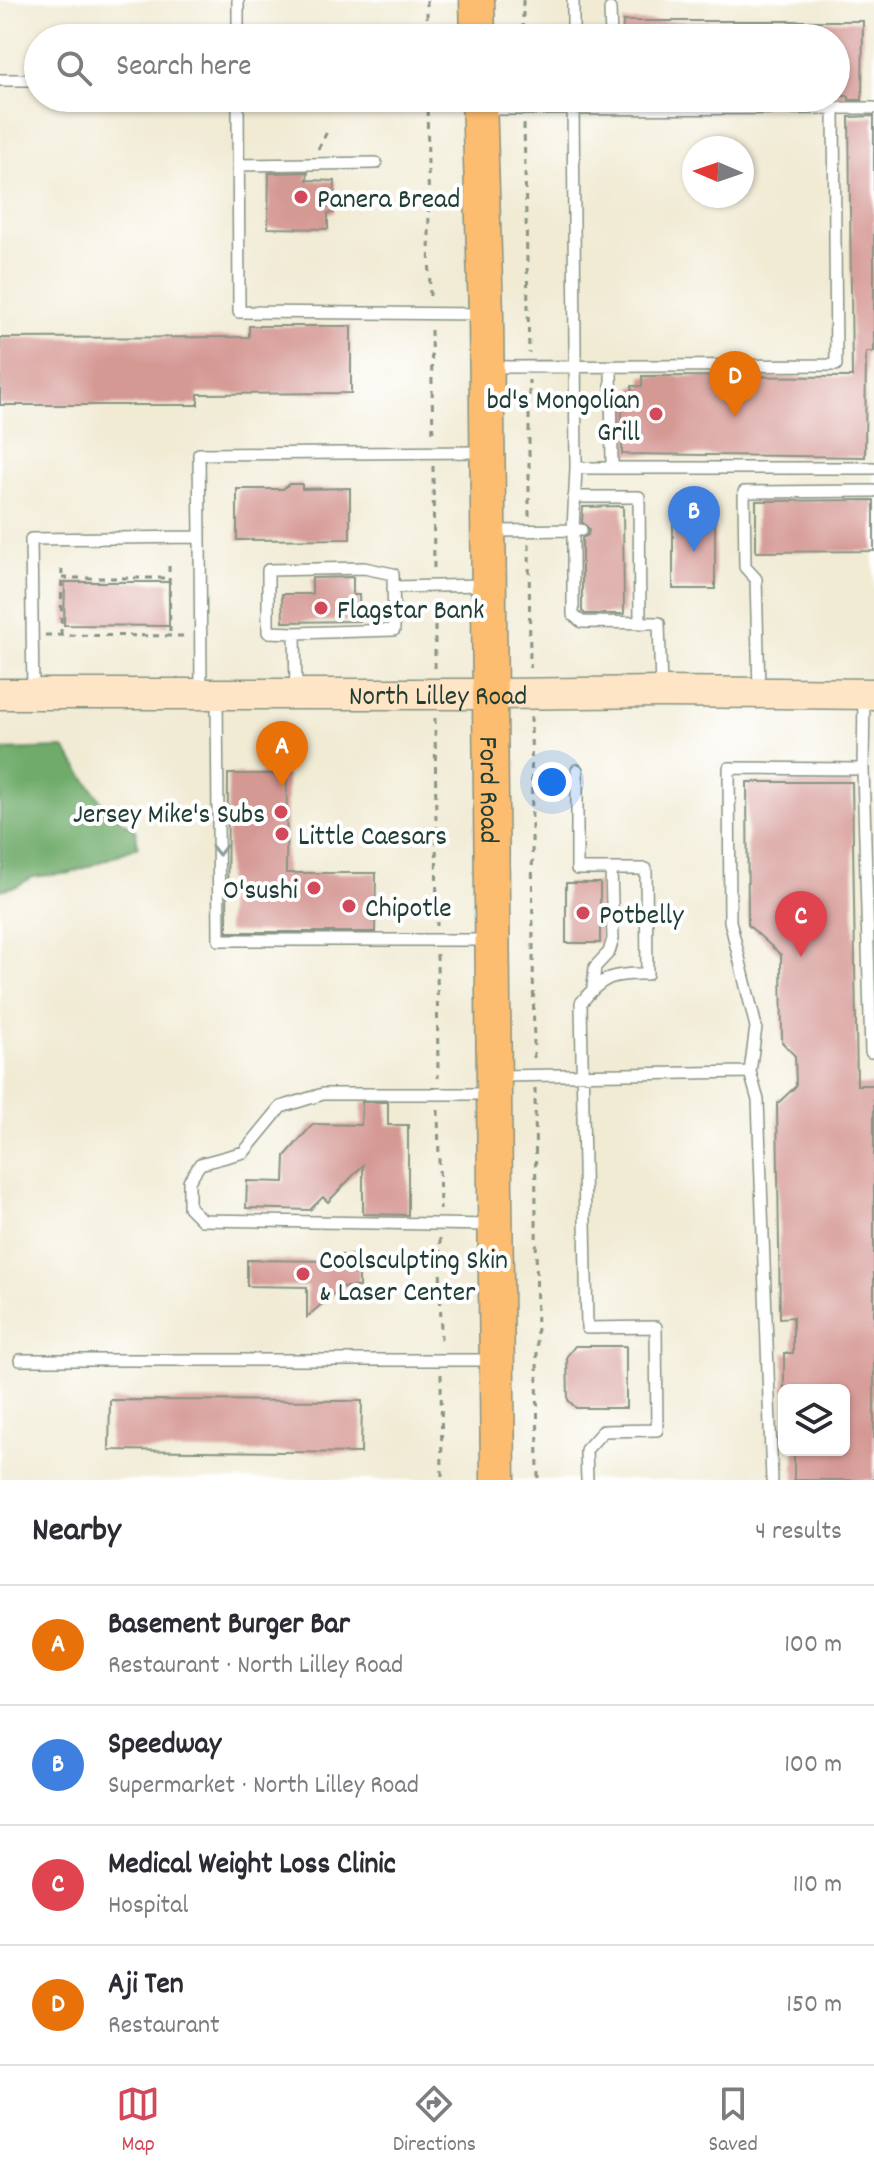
<!DOCTYPE html>
<html lang="en">
<head>
<meta charset="utf-8">
<style>
  body { margin:0; font-family:Dekko,sans-serif; background:#f2f2f3; color:#2b2b33 }
  .controls { position:absolute; right:24px; bottom:24px; display:grid; overflow:hidden; border-radius:12px; box-shadow:0 2px 6px #0004 }
  .controls button { width:72px; height:72px; display:grid; place-items:center; padding:0; border:0; border-bottom:2px solid #e1e1e2; background:#fff; color:#2b2b33; font:40px sans-serif }
  .compass { position:absolute; left:682px; top:136px; width:72px; height:72px; border-radius:50%; background:#fff; box-shadow:0 2px 6px #0004; rotate:272deg }
  .you { position:absolute; left:552px; top:782px; width:28px; height:28px; margin:-20px; border:6px solid #fff; border-radius:50%; background:#1a73e8; box-shadow:0 0 0 12px #1a73e833 }
  .badge { display:grid; place-items:center; width:52px; height:52px; border-radius:50%; background:#d1495b; color:#fff; font-size:26px; font-weight:700 }
  .pin { position:absolute; translate:-50% -66px; filter:drop-shadow(0 2px 4px #0008) }
  .pin::after { content:''; position:absolute; top:42px; width:28px; height:24px; background:inherit; clip-path:polygon(0 0,100% 0,50% 100%) }
  .list { margin:0; padding:0; list-style:none }
  h2 { display:flex; justify-content:space-between; align-items:center; height:104px; margin:0; padding:0 32px; font-size:34px }
  h2 small { font-size:26px; font-weight:400; color:#7c7c81 }
  .list li { display:grid; grid-template-columns:52px 1fr auto; gap:24px; align-items:center; box-sizing:border-box; height:120px; padding:0 32px; border-top:2px solid #e1e1e2 }
  .list b { display:block; font-size:30px; white-space:nowrap }
  .list p { margin:0; font-size:26px; white-space:nowrap; color:#7c7c81 }
  .list em { font-size:26px; font-style:normal; color:#7c7c81 }
  .icon { flex:none; width:44px; height:44px; fill:none; stroke:currentColor; stroke-width:2; stroke-linecap:round; stroke-linejoin:round }
  .map { position:relative; flex:none; width:874px; height:1480px; overflow:hidden }
  .search { position:absolute; background:#fff; box-shadow:0 2px 6px #0004; left:24px; right:24px; top:24px; height:88px; display:flex; align-items:center; gap:20px; box-sizing:border-box; padding:0 28px; border-radius:44px; color:#7c7c81; font-size:30px }
  .sheet { height:584px; background:#fff }
  nav { display:flex; justify-content:space-around; align-items:center; box-sizing:border-box; height:112px; border-top:2px solid #e1e1e2; background:#fff; font-size:22px; color:#7c7c81 }
  nav a { display:grid; justify-items:center; gap:4px }
  nav .on { color:#d1495b }
  .map>svg:first-child { display:block }
  .forest { fill:#70ab6b; stroke:#487450; stroke-width:2 }
  .building { fill:#d59994 }
  .lines { fill:none; stroke-linecap:round; stroke-linejoin:round }
  .lane-casing { stroke:#889484; stroke-width:14 }
  .secondary-casing { stroke:#889484; stroke-width:33 }
  .primary-casing { stroke:#889484; stroke-width:37 }
  .path { stroke:#889484; stroke-width:3; stroke-dasharray:6 6; stroke-linecap:butt }
  .lane { stroke:#fff; stroke-width:11 }
  .secondary { stroke:#fee5c5; stroke-width:30 }
  .primary { stroke:#fcbd6f; stroke-width:34 }
  .oneway { stroke:#8f9e9a }
  .poi-dot { fill:#d1495b; stroke:#fff; stroke-width:3 }
  .labels { text-anchor:middle; stroke-width:8; stroke-linejoin:round; paint-order:stroke }
  .poi-label { font-size:28px; fill:#1f3d34; stroke:#fff; text-anchor:start }
  .street-label { font-size:28px; fill:#1f3d34; stroke:#fff }
</style>
</head>
<body>
<div class="map">
<svg width="874" height="1480" viewBox="0 0 874 1480">
  <rect width="100%" height="100%" fill="#fff"/>
  <filter id="ink" filterUnits="userSpaceOnUse"><feTurbulence type="fractalNoise" baseFrequency=".0125" numOctaves="2"/><feDisplacementMap in="SourceGraphic" scale="16" xChannelSelector="R" yChannelSelector="G"/><feConvolveMatrix kernelMatrix="1 2 1 2 8 2 1 2 1" color-interpolation-filters="sRGB"/></filter>
  <filter id="wash" filterUnits="userSpaceOnUse"><feTurbulence type="fractalNoise" baseFrequency=".006" numOctaves="4" result="noise"/><feDisplacementMap in="SourceGraphic" scale="32" xChannelSelector="R" yChannelSelector="G"/><feGaussianBlur stdDeviation="1.8" result="paint"/><feColorMatrix in="noise" values="0 0 0 0 0 0 0 0 0 0 0 0 0 0 0 0 0 1.4 0 .05"/><feComposite in="paint" operator="in"/></filter>
  <g filter="url(#wash)">
    <rect width="100%" height="100%" fill="#f1ebd4"/>
    <path class="forest" d="M64 748 108 811 136 831 138 847 71 873 33 877 17 886 0 890V750Z"/>
    <g id="blocks">
      <path class="building" d="M623 21H863L862 100H849V96H836V38H622Z
        M874 116V352H866L865 457 622 454V399H632V386H642V376L852 377 849 117Z
        M308 172 307 180 335 181 334 213H328V229L268 228 269 173Z
        M249 326H351V393L198 394V405H0V338L249 337Z
        M289 484H302V489L350 488V539L237 540V489H283Z
        M874 500V551L756 552V501Z
        M623 506 624 614H585L582 611V538L588 535 589 529 582 522 583 507Z
        M673 517H715V589H673Z
        M353 577V595H359L360 621 283 622 282 594H312V578Z
        M65 582H169V626L64 625Z
        M228 774H287L286 873H376L375 932H227Z
        M747 782H852L857 1085H874V1480H794V1450H844V1390H784V1353H793V1317L780 1318 777 1104 796 1086 795 1056 782 1042 781 955 748 925Z
        M566 883H600V943H566Z
        M362 1102H388V1125H408V1215L363 1214V1165L328 1202 323 1197 310 1210 246 1208 247 1181 284 1182 285 1156 313 1124 361 1125Z
        M335 1255H359V1287H341L307 1317V1287L247 1286V1260L335 1261Z
        M575 1346H626V1408H576L568 1400 567 1356Z
        M110 1400 362 1401 361 1453 109 1450Z"/>
    </g>
  </g>
  <g filter="url(#ink)">
    <use href="#blocks" fill-opacity="0" stroke="#889484" stroke-width="2"/>
    <g class="lines">
      <defs>
        <path id="lane" d="M610 9 611 38
          M238 38V0
          M573 38V0
          M0 80H38
          M238 98 239 312 484 314
          M573 98 576 468H874
          M484 109 874 108
          M238 165 376 163
          M491 367 836 365 834 108
          M611 367 612 468
          M576 468 573 530H581
          M574 497H639L640 623
          M493 531 573 530V615L582 622 659 623 661 689
          M200 537 199 454 483 452
          M393 587 484 585
          M295 633 268 632V570L364 568 393 574 394 630 295 633 296 694
          M759 689 756 579 745 567 744 492 874 491
          M33 694 31 539 200 537 201 693
          M217 695 219 940H490
          M863 769 871 1052H874
          M577 770V869H646L647 974C614 973 602 976 581 1003L587 1328 656 1327 657 1430 603 1431 586 1450 587 1480
          M593 987 595 967 609 952 613 939 611 869
          M750 1072 756 1027 730 921 729 768 863 769 864 696
          M496 1076 750 1072 758 1100 772 1480
          M489 1094H323L281 1107 244 1152 200 1164 189 1181V1207L202 1220 490 1225
          M20 1360H492"/>
        <g id="secondary">
          <path id="s1" d="M0 694H490L661 692 874 694"/>
        </g>
        <g id="primary">
          <path d="M477 0 478 38"/>
          <path id="s2" d="M479 98 486 314 498 1480"/>
        </g>
      </defs>
      <use href="#lane" class="lane-casing"/>
      <use href="#secondary" class="secondary-casing"/>
      <use href="#primary" class="primary-casing"/>
      <path class="path" d="M427 0V38
        M523 0V38
        M427 98 430 298
        M524 124 529 353
        M318 149 328 130
        M431 330 433 438
        M433 466 434 570
        M529 516V380
        M529 544 530 668
        M169 566 170 636
        M62 578H170
        M435 602V670
        M45 635 185 636
        M61 635 62 564
        M531 716 534 1060
        M435 718 437 926
        M437 954 438 1078
        M535 1088 538 1480
        M438 1110 440 1210
        M440 1238 441 1346
        M441 1374 442 1480"/>
      <use href="#lane" class="lane"/>
      <use href="#secondary" class="secondary"/>
      <use href="#primary" class="primary"/>
    </g>
    <defs><path id="oneway-chevron" d="M-2-3.5L2.5 0L-2 3.5" fill="none" stroke-width="1.6" stroke-linecap="round" stroke-linejoin="round" transform="scale(2)"/></defs>
    <use class="oneway" href="#oneway-chevron" transform="translate(219 850) rotate(89)"/>
  </g>
  <g class="poi-dot">
    <circle cx="301" cy="197" r="8"/>
    <circle cx="656" cy="414" r="8"/>
    <circle cx="321" cy="608" r="8"/>
    <circle cx="281" cy="812" r="8"/>
    <circle cx="282" cy="834" r="8"/>
    <circle cx="314" cy="888" r="8"/>
    <circle cx="349" cy="906" r="8"/>
    <circle cx="583" cy="913" r="8"/>
    <circle cx="303" cy="1274" r="8"/>
  </g>
  <g class="labels">
    <g class="poi-label">
      <text x="317" y="207">Panera Bread</text>
      <text x="640" y="408" text-anchor="end">bd's Mongolian<tspan x="640" dy="32">Grill</tspan></text>
      <text x="337" y="618">Flagstar Bank</text>
      <text x="265" y="822" text-anchor="end">Jersey Mike's Subs</text>
      <text x="298" y="844">Little Caesars</text>
      <text x="298" y="898" text-anchor="end">O'sushi</text>
      <text x="365" y="916">Chipotle</text>
      <text x="599" y="923">Potbelly</text>
      <text x="319" y="1268">Coolsculpting Skin<tspan x="319" dy="32">&amp; Laser Center</tspan></text>
    </g>
    <g class="street-label">
      <text dy="10" stroke="none"><textPath href="#s1" startOffset="438">North Lilley Road</textPath></text>
      <text dy="10" stroke="none"><textPath href="#s2" startOffset="692">Ford Road</textPath></text>
    </g>
  </g>
</svg>
<div class="controls">
<button><svg class="icon" aria-label="layers" viewBox="0 0 24 24"><path d="M12 4l9 5-9 5-9-5zM3 14l9 5 9-5"/></svg></button>
</div>
<svg class="compass" viewBox="-18 -18 36 36"><path d="M0-13l5 13h-10z" fill="#e53935"/><path d="M0 13l5-13h-10z" fill="#7c7c81"/></svg>
<div class="you"></div>
<div class="pin badge" style="left:282px;top:787px;background:#e8710a">A</div>
<div class="pin badge" style="left:694px;top:552px;background:#3f7fe0">B</div>
<div class="pin badge" style="left:801px;top:957px;background:#e0444e">C</div>
<div class="pin badge" style="left:735px;top:417px;background:#e8710a">D</div>
<div class="search"><svg class="icon" aria-label="search" viewBox="0 0 24 24"><circle cx="10" cy="10" r="6"/><path d="M15 15l6 6"/></svg>Search here</div>
</div>
<section class="sheet">
<h2>Nearby<small>4 results</small></h2>
<ul class="list">
<li><span class="badge" style="background:#e8710a">A</span><div><b>Basement Burger Bar</b><p>Restaurant · North Lilley Road</p></div><em>100 m</em></li>
<li><span class="badge" style="background:#3f7fe0">B</span><div><b>Speedway</b><p>Supermarket · North Lilley Road</p></div><em>100 m</em></li>
<li><span class="badge" style="background:#e0444e">C</span><div><b>Medical Weight Loss Clinic</b><p>Hospital</p></div><em>110 m</em></li>
<li><span class="badge" style="background:#e8710a">D</span><div><b>Aji Ten</b><p>Restaurant</p></div><em>150 m</em></li>
</ul>
</section>
<nav>
<a class="on"><svg class="icon" aria-label="map" viewBox="0 0 24 24"><path d="M3 6l6-2 6 2 6-2v14l-6 2-6-2-6 2zM9 4v14M15 6v14"/></svg>Map</a>
<a><svg class="icon" aria-label="directions" viewBox="0 0 24 24"><path d="M12 3l9 9-9 9-9-9zM9 14v-3h6M13 9l2 2-2 2"/></svg>Directions</a>
<a><svg class="icon" aria-label="saved" viewBox="0 0 24 24"><path d="M7 4h10v16l-5-4-5 4z"/></svg>Saved</a>
</nav>
</body>
</html>
